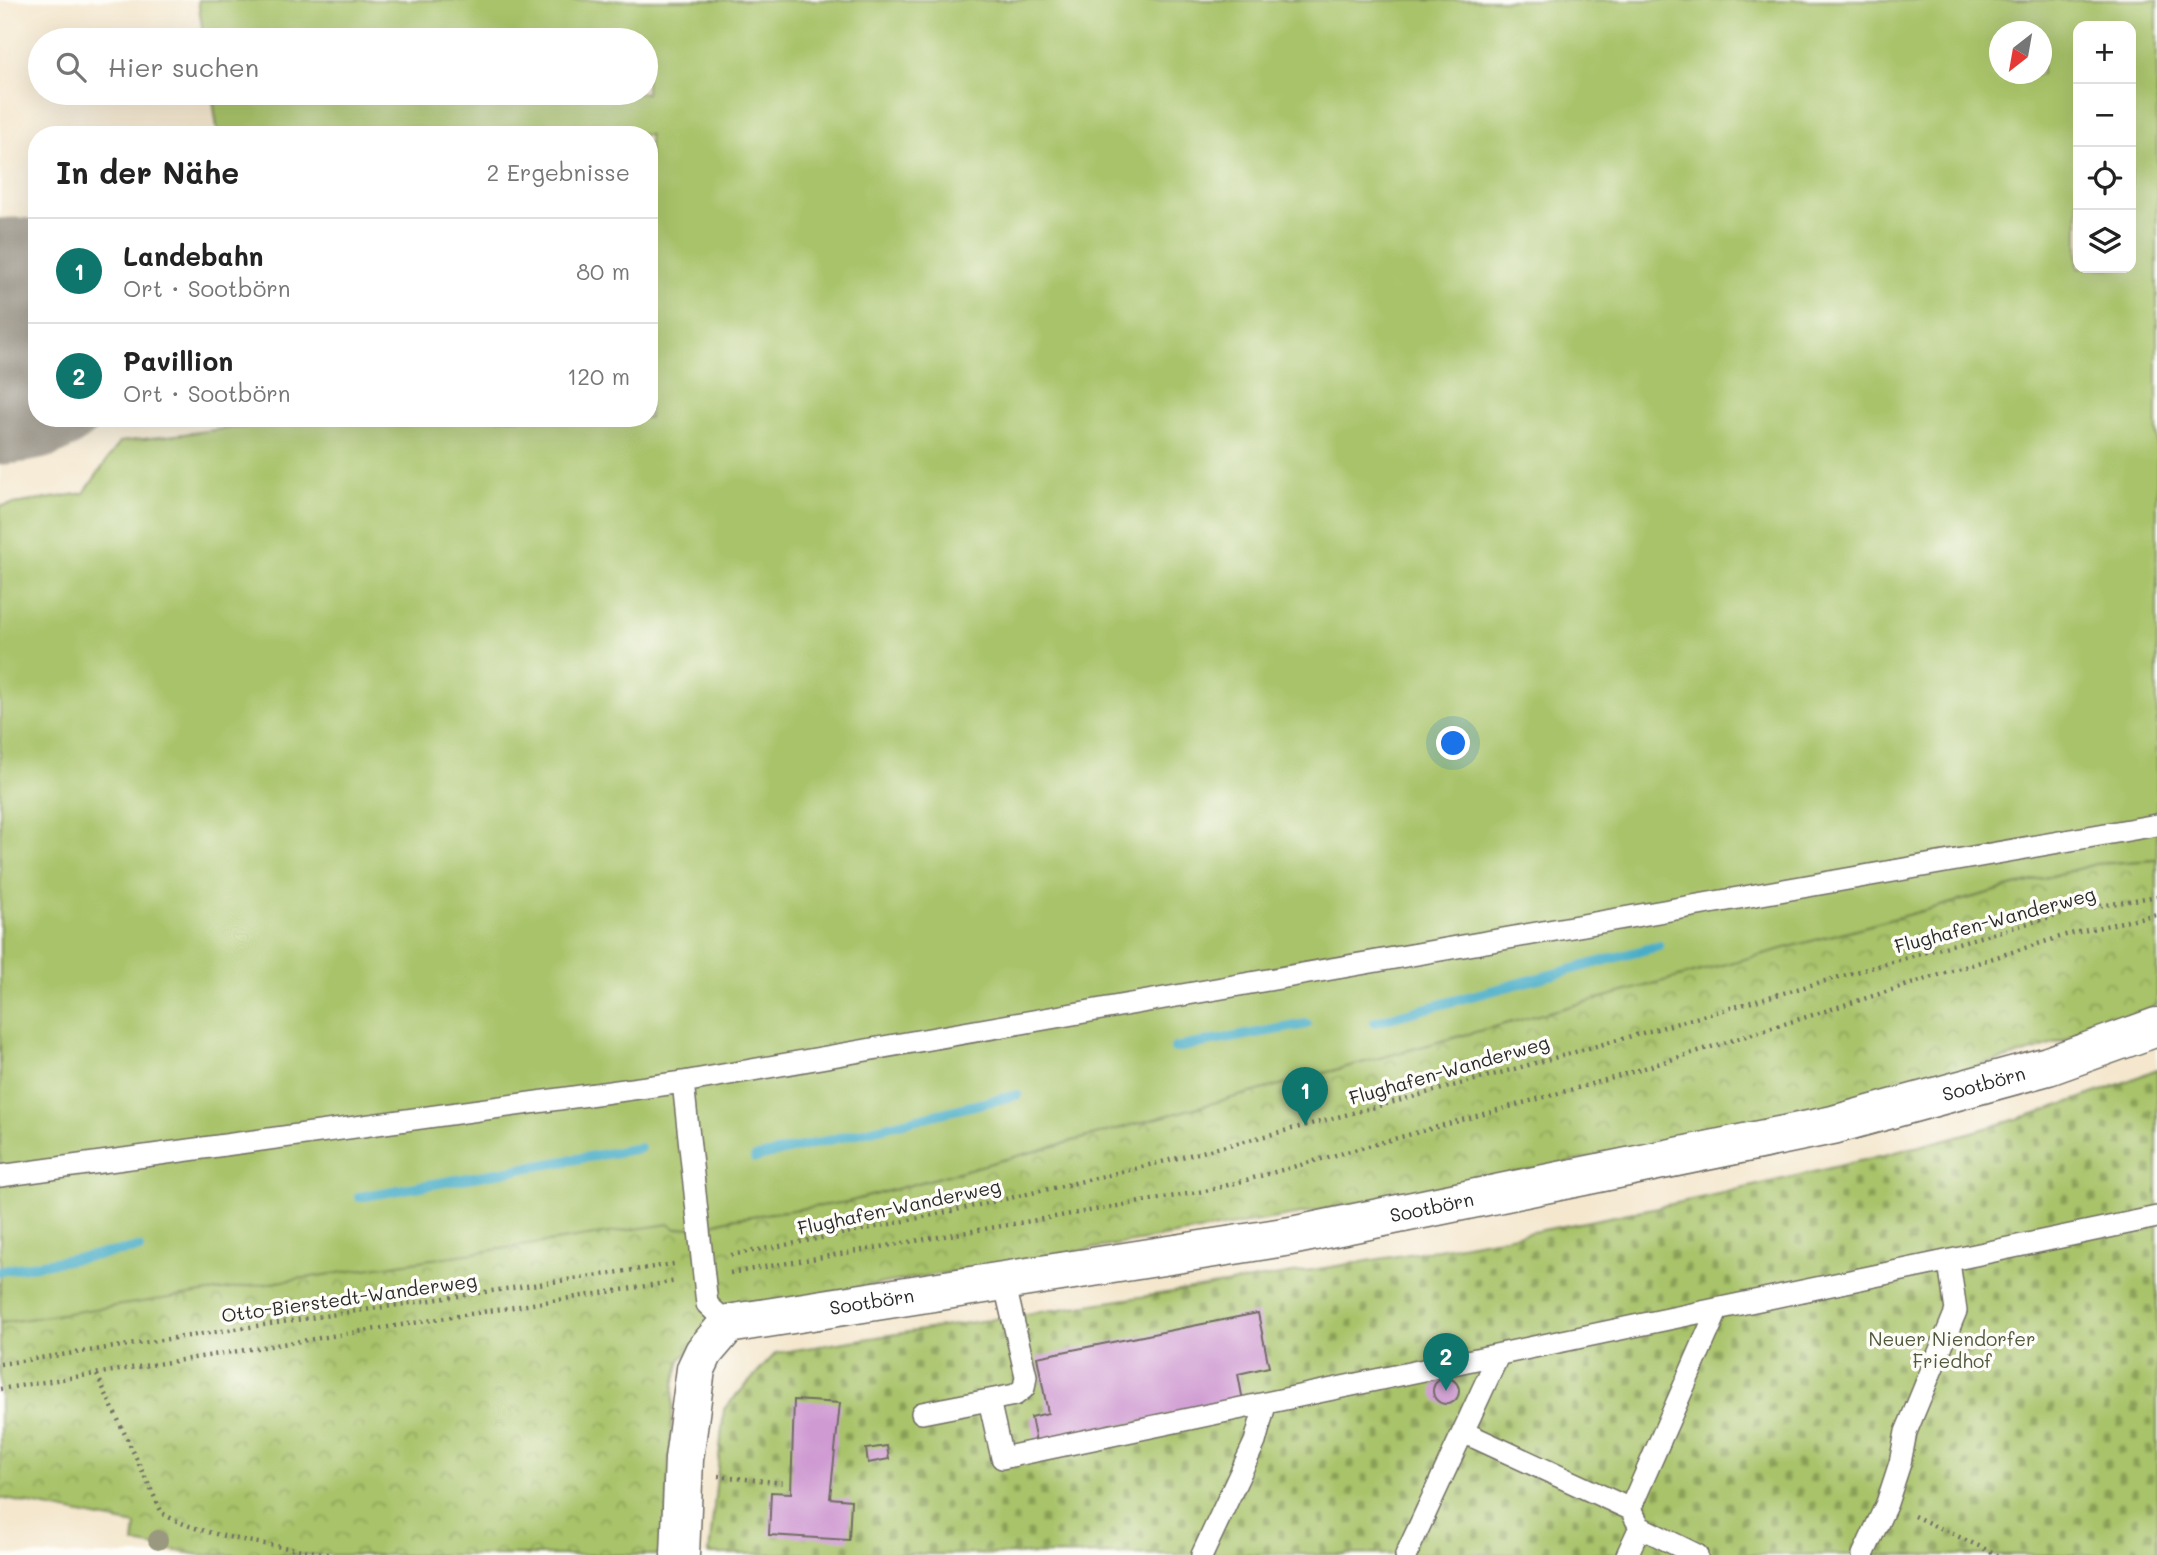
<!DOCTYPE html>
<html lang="de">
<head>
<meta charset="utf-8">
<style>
  body { margin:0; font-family:Mali,sans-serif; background:#f6f6f6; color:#222 }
  .controls { position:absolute; right:21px; top:21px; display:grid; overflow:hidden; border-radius:14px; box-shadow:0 7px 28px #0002 }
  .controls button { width:63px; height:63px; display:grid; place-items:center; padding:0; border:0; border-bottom:2px solid #e0e0e0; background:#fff; color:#222; font:35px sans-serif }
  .compass { position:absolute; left:1989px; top:21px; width:63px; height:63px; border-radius:50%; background:#fff; box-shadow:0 7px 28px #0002; rotate:211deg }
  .you { position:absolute; left:1454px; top:744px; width:24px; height:24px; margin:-18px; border:5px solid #fff; border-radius:50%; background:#1a73e8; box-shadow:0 0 0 10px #1a73e833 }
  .badge { display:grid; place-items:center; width:46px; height:46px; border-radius:50%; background:#0f766e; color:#fff; font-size:23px; font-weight:700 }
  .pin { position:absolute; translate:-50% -58px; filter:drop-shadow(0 2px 4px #0008) }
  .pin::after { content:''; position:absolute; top:37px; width:24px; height:21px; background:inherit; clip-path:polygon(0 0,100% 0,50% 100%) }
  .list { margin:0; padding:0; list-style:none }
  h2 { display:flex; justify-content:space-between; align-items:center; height:91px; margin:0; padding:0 28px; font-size:30px }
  h2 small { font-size:23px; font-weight:400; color:#767676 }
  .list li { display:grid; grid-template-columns:46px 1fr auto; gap:21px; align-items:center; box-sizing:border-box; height:105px; padding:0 28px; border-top:2px solid #e0e0e0 }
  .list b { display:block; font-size:26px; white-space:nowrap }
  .list p { margin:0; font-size:23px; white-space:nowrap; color:#767676 }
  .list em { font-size:23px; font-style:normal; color:#767676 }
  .icon { flex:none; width:38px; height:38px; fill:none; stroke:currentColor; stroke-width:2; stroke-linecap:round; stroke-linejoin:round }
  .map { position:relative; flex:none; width:2157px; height:1555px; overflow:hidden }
  .search { position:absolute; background:#fff; box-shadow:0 7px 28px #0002; left:28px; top:28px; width:630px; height:77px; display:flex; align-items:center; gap:18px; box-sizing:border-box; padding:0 24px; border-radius:38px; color:#767676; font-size:26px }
  .panel { position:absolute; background:#fff; box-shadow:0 7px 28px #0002; left:28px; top:126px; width:630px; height:301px; border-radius:28px }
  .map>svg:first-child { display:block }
  .grass { fill:#a8c369; stroke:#6a774a; stroke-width:2; fill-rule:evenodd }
  .cemetery { fill:url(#cemetery-stones); stroke:#6a774a; stroke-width:2 }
  .park { fill:url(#park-crowns); stroke:#6a774a; stroke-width:2 }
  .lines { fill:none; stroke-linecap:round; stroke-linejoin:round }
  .stream { stroke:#48adc7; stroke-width:10 }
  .runway { stroke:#90897c; stroke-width:245 }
  .building { fill:#cf9ad2 }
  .lane-casing { stroke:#716d64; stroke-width:24 }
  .street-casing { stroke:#716d64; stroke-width:41 }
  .path { stroke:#716d64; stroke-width:4.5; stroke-dasharray:2 5; stroke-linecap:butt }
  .lane { stroke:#fff; stroke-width:21 }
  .street { stroke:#fff; stroke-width:38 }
  .tree { fill:#9a997f }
  .labels { text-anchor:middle; stroke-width:7; stroke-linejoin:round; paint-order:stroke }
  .street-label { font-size:19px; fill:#2b2b2b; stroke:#fdfcf7 }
  .park-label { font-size:19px; fill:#50593e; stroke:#fdfcf7 }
</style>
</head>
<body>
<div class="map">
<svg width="2157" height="1555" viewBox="0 0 2157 1555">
  <defs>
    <pattern id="cemetery-stones" width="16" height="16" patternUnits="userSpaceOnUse" patternTransform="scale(1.75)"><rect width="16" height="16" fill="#a8c369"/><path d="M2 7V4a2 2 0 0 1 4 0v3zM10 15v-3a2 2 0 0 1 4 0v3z" fill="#899f57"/></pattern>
    <pattern id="park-crowns" width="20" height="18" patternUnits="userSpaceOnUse" patternTransform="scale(1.75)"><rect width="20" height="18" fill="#a8c369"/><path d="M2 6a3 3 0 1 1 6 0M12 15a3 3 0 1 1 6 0" fill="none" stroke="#899f57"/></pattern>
  </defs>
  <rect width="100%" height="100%" fill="#fdfcf7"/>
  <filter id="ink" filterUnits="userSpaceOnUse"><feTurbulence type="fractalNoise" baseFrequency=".0143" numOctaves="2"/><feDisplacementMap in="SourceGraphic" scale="14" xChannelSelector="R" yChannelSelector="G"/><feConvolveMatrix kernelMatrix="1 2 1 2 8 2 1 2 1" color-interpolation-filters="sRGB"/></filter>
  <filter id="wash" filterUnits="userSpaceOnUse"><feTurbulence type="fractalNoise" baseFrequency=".00686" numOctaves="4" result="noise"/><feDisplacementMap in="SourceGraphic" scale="28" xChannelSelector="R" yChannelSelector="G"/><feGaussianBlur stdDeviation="1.57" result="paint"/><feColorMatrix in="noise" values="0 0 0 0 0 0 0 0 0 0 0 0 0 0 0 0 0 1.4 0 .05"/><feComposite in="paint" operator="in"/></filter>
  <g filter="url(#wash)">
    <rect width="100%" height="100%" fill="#f4e7ce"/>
    <path class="grass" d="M198 0H2157V860L2096 864 848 1202 731 1219 709 1225 0 1323V506L84 493 120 442 308 418H649V135H218L212 93H646V40H204ZM2078 26H2131V268H2078ZM2000 32H2042V74H2000Z"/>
    <path class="cemetery" d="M2157 1069V1555L709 1554 724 1409 776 1353C1113 1298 1452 1258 1783 1179 1911 1149 2036 1120 2157 1069Z"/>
    <path class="park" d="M2157 860V1005L2037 1050 1851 1101 1644 1148 1295 1215 729 1309 680 1360 674 1385 664 1555H200L134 1543 136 1525 0 1498V1323L669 1224 676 1229 709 1225 731 1219 848 1202 2096 864Z"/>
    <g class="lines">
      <path class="stream" d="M1375 1022 1659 946
        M1175 1048 1307 1024
        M755 1158 1017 1095
        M359 1197 640 1148
        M0 1271 140 1248"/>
      <path class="runway" d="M0 342 15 340"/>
    </g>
    <g id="blocks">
      <path class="building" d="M1258 1313 1269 1367 1238 1374 1243 1401 1036 1442 1031 1417 1048 1413 1037 1357Z
        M1433 1391a13 13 0 1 1 26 0a13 13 0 1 1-26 0Z
        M794 1400 840 1403 830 1498 851 1500 849 1540 769 1535 771 1492 791 1493Z
        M887 1446 889 1459 868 1463 866 1449Z"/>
    </g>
  </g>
  <g filter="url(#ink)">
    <use href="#blocks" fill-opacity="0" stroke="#716d64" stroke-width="2"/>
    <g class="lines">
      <defs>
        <path id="lane" d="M683 1082 707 1304 728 1324
          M0 1176 683 1082 2157 825
          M1004 1281 1026 1376 1024 1388 1015 1395 989 1400 1002 1458 2157 1217
          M922 1413 989 1400
          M1463 1432 1630 1509 1718 1309
          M1640 1527 1697 1555
          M1202 1555 1255 1442 1265 1405
          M1406 1555 1498 1356
          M1627 1555 1640 1527 1634 1516
          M1863 1555 1887 1503 1900 1463 1906 1432 1956 1311 1949 1262"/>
        <g id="street">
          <path id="s1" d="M680 1555 684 1459 696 1369 704 1352 728 1324 1291 1236 1833 1125 2048 1066 2157 1027"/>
        </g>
      </defs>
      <use href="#lane" class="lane-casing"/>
      <use href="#street" class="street-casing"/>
      <path class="path" d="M731 1255C1186 1173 1628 1035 2072 911L2157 896
        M730 1273 1210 1190 1613 1078 2066 935 2157 914
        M0 1364 674 1264
        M97 1375 162 1513C203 1539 284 1546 333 1555
        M0 1389 677 1281
        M718 1476 784 1483
        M1914 1516 1998 1555"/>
      <use href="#lane" class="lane"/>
      <use href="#street" class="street"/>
    </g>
    <circle class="tree" cx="158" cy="1540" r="10"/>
  </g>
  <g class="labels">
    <g class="street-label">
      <text transform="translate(1995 920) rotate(-15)" y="7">Flughafen-Wanderweg</text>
      <text transform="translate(1449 1070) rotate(-16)" y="7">Flughafen-Wanderweg</text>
      <text dy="7" stroke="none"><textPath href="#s1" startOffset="1522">Sootbörn</textPath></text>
      <text transform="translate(899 1207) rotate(-12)" y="7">Flughafen-Wanderweg</text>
      <text dy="7" stroke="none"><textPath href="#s1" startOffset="956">Sootbörn</textPath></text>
      <text transform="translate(349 1298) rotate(-8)" y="7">Otto-Bierstedt-Wanderweg</text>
      <text dy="7" stroke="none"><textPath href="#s1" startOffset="388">Sootbörn</textPath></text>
    </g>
    <g class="park-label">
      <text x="1952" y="1346">Neuer Niendorfer<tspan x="1952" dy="22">Friedhof</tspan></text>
    </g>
  </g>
</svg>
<div class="controls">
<button>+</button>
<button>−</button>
<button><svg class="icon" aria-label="locate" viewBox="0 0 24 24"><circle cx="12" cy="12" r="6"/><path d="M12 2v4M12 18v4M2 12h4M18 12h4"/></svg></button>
<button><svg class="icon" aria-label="layers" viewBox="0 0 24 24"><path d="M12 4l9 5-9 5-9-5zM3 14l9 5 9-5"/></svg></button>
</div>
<svg class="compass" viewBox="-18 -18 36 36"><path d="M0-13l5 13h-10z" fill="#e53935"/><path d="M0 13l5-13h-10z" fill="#767676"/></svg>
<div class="you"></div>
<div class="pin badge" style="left:1305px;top:1125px">1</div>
<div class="pin badge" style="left:1446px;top:1391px">2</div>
<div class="search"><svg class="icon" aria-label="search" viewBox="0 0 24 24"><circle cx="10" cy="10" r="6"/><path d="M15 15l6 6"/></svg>Hier suchen</div>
<section class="panel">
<h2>In der Nähe<small>2 Ergebnisse</small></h2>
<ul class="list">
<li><span class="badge">1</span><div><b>Landebahn</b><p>Ort · Sootbörn</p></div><em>80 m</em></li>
<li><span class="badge">2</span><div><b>Pavillion</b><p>Ort · Sootbörn</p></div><em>120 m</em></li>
</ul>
</section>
</div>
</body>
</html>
